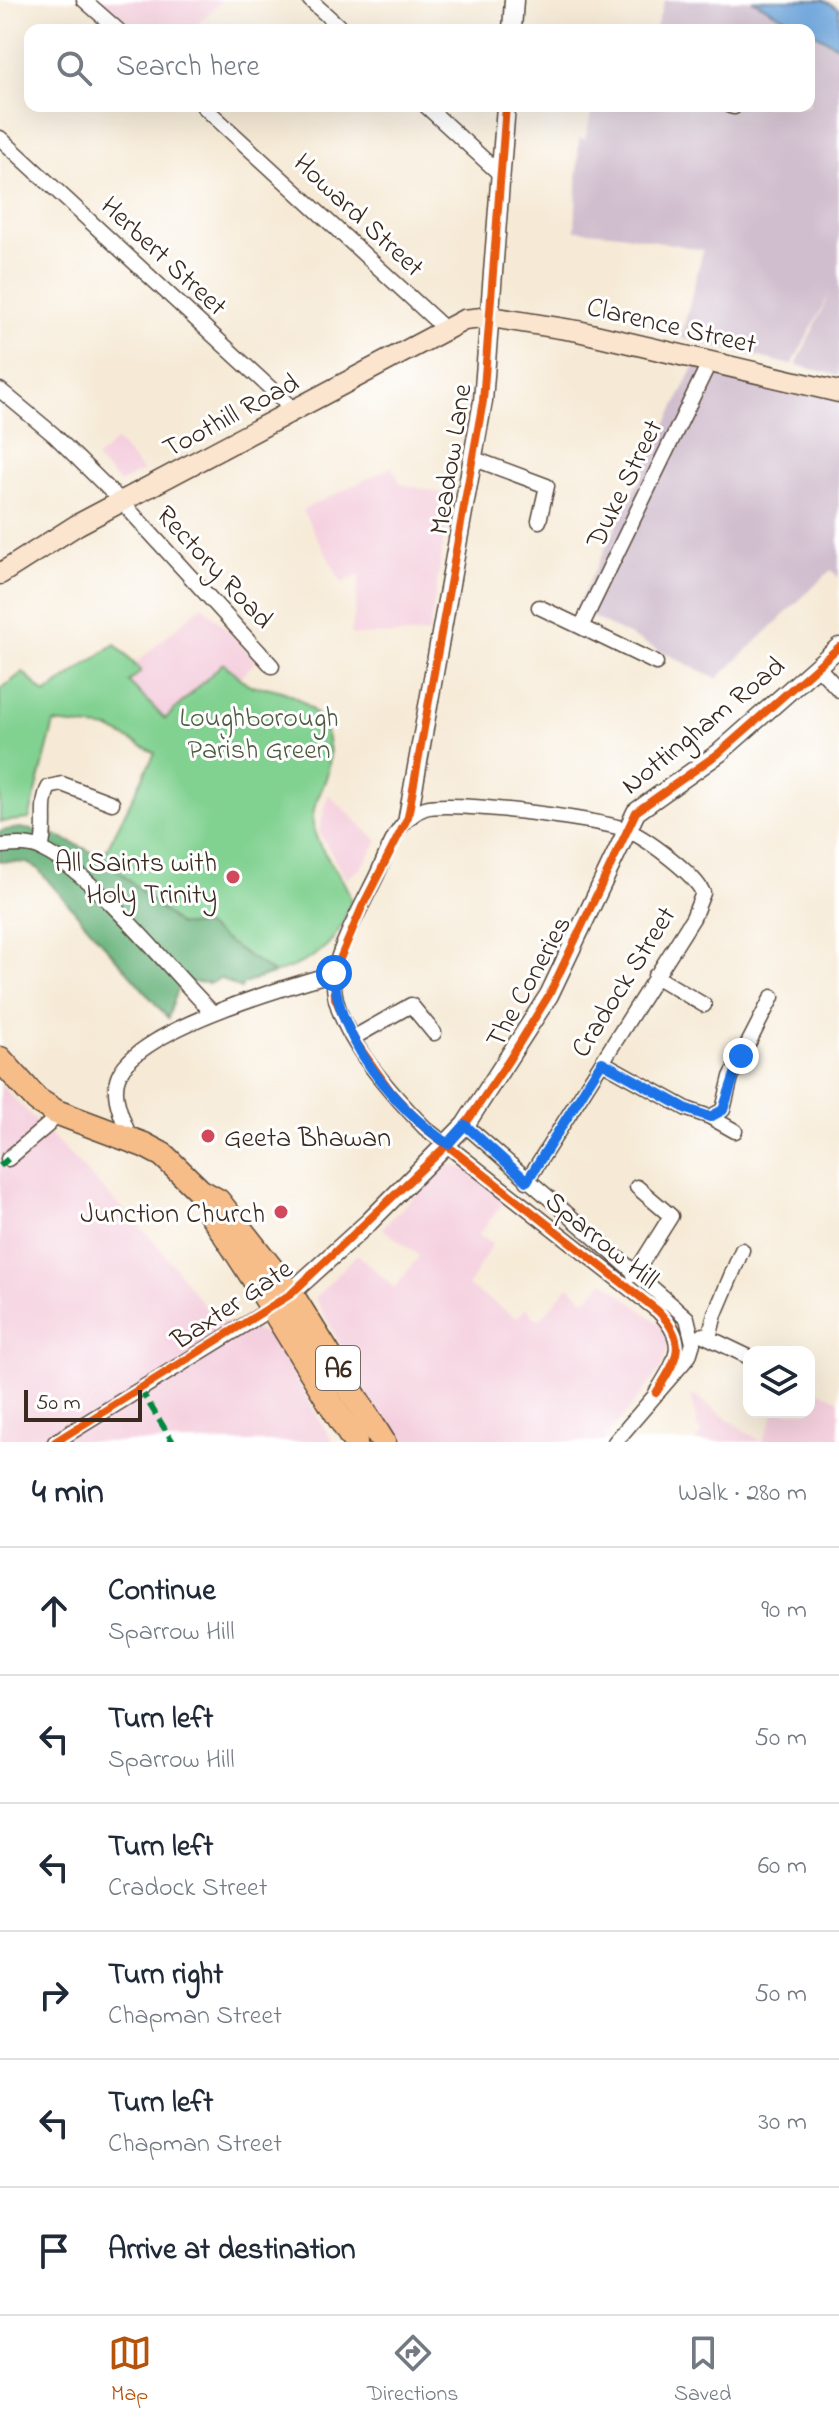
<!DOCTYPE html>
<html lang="en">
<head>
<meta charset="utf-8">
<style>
  body { margin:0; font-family:"Indie Flower",sans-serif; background:#f6f6f7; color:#1f2937 }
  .controls { position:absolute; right:24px; bottom:24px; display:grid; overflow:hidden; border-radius:16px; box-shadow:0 8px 32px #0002 }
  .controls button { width:72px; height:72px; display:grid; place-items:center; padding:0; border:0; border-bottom:2px solid #e0e1e3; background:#fff; color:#1f2937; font:40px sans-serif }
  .scale { position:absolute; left:24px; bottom:20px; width:118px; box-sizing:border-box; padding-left:8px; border:4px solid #3b2a1e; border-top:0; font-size:22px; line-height:28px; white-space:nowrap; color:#3b2a1e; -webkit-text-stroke:6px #fff; paint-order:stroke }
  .stop { position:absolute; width:24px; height:24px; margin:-18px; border:6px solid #1a73e8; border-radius:50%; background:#fff }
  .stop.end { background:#1a73e8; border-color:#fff; box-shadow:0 2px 8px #0008 }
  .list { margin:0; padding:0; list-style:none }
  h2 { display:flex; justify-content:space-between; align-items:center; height:104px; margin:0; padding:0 32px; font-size:34px }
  h2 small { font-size:26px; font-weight:400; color:#747a83 }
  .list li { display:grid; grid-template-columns:52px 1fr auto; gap:24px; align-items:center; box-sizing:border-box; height:128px; padding:0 32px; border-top:2px solid #e0e1e3 }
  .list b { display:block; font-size:30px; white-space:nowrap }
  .list p { margin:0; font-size:26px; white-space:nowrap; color:#747a83 }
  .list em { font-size:26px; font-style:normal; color:#747a83 }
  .icon { flex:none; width:44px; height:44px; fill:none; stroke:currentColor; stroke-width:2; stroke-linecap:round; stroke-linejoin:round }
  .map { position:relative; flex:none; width:839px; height:1442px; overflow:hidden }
  .search { position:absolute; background:#fff; box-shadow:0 8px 32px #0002; left:24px; right:24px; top:24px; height:88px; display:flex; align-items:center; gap:20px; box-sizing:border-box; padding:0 28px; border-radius:16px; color:#747a83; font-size:30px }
  .sheet { height:872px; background:#fff }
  nav { display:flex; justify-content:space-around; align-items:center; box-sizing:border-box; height:112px; border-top:2px solid #e0e1e3; background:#fff; font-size:22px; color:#747a83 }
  nav a { display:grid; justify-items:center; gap:4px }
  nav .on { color:#b45309 }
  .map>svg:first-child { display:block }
  .built { fill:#f4cfdd }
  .industrial { fill:#d0bdcd }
  .green { fill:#81d191; stroke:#5e7e58; stroke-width:2 }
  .forest { fill:#68b37b; stroke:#526e4c; stroke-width:2 }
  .water { fill:#6ca4db; stroke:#54677c; stroke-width:2 }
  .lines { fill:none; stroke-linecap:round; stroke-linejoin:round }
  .minor-casing { stroke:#57473a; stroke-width:17 }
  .tertiary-casing { stroke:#57473a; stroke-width:21 }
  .secondary-casing { stroke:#57473a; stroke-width:23 }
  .trunk-casing { stroke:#57473a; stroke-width:27 }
  .minor { stroke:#fff; stroke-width:14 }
  .tertiary { stroke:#fff; stroke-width:18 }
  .secondary { stroke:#fce5cf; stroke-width:20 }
  .trunk { stroke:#f7bd88; stroke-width:24 }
  .quiet { stroke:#00873e; stroke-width:6; stroke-dasharray:12 6; stroke-linecap:butt }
  .cycleway-casing { stroke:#fff; stroke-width:13 }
  .cycleway { stroke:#e8590c; stroke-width:8 }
  .route { stroke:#1a73e8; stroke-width:10 }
  .poi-dot { fill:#d1495b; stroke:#fff; stroke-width:3 }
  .labels { text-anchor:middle; stroke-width:6; stroke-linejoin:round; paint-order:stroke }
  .shield { fill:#fff; stroke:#766a62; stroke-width:2 }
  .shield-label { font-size:26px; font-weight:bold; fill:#3b2a1e }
  .street-label { font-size:28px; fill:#3b2a1e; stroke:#fff }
  .park-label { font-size:28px; fill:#505c40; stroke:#fff }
  .poi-label { font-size:28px; fill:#3b2a1e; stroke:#fff; text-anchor:end }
</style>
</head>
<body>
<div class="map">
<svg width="839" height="1442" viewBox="0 0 839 1442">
  <rect width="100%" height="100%" fill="#fff"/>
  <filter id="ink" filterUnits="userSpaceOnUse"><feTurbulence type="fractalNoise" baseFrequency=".0125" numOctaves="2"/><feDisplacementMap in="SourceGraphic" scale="16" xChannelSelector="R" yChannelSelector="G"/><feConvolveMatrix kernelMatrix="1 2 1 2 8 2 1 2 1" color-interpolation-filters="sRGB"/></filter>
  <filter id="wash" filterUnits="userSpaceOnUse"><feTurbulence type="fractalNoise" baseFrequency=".006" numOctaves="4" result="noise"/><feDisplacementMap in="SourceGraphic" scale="32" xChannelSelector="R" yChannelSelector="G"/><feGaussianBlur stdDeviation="1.8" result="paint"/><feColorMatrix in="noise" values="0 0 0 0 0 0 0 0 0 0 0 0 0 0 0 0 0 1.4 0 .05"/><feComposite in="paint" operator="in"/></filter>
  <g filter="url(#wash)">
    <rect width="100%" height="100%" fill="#f6ead6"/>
    <path class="built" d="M95 0H222L192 30H129Z
      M116 440 143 471 119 483 96 459Z
      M392 467 401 484 451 495 429 634 351 635 360 575 342 583 302 510Z
      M202 605 257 660 240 678 222 663 165 719 129 682 142 672 135 664Z
      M328 794 378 841 361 868 346 879 319 832Z
      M0 1084 156 1243 215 1320 269 1334 333 1442H0Z
      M447 1164 472 1171 508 1197 478 1235 492 1244 468 1286 517 1318 527 1307 533 1317 541 1319 568 1286 586 1300 604 1281 665 1328 670 1340 662 1368 603 1442H392L315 1298 357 1254 395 1288 419 1256 382 1228Z
      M809 1386 839 1400V1442H762L775 1412H809Z
      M691 1393 732 1422 762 1442H695L702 1432 698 1429Z"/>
    <path class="industrial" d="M665 0H751L804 30H655Z
      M809 33 839 49V376L796 365 832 289 792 365 681 338 703 250 620 234 575 230 579 138 585 139 593 106H809Z
      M701 353 839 390V578L831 570 717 679 576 609Z"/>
    <path class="green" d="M115 644 141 671 129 682 165 719 223 663 250 686C299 686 338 719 328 771 324 790 311 804 313 824 316 853 345 873 351 901 335 961 294 966 242 984L103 857 155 753 110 729 54 723 29 819 0 822V690L23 672 45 694Z"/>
    <path class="forest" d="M20 828 53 834 103 857 179 925 205 926 273 973 243 984 241 989 220 978 212 983 188 982 177 991 168 1018 38 869 27 863 0 861V831Z"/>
    <path class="water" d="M752 0H823L839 8V47Z"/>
  </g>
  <g filter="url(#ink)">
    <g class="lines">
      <defs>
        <path id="minor" d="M84 0 118 30
          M310 0 343 30
          M203 106 444 328
          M426 106 501 175
          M730 106 734 107
          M0 138 295 411
          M0 390 54 435 122 502 272 666
          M472 458 547 486 539 521
          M539 607 581 627 710 361
          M581 627 656 663
          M817 666 839 690
          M0 846C15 845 29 843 43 850 96 876 168 968 213 1013
          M41 849C48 828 39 805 49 787L62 784 112 803
          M655 976 704 1005
          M353 1038 411 1005 434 1033
          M602 1062 687 1109 710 1117 723 1110 731 1077 772 997
          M710 1117 735 1131
          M465 1125 687 1318 693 1343 689 1356 615 1442
          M130 1138C123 1119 109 1093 120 1073 144 1028 285 987 334 973
          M8 1159 49 1124 56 1112
          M527 1181 693 918 703 893C695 874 644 836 624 829 596 819 450 800 425 808 398 817 388 852 377 875 366 898 336 952 334 975 329 1027 391 1093 425 1128L658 1311C689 1343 677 1359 656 1393
          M634 1275 671 1216 637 1187
          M703 1335 749 1357
          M709 1338 715 1314 742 1250
          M55 1442 275 1306"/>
        <path id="tertiary" d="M512 30 514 0
          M408 817 483 401 506 106
          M283 1300 369 1222 465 1125 549 995 636 812 719 753 839 647"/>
        <path id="secondary" d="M0 574 77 525 464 320 491 317 578 331 839 392"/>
        <path id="trunk" d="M0 1059 37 1100 56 1112 144 1145 163 1155 200 1191 218 1201 291 1294 383 1442
          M211 1214C263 1288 306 1366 355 1442"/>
      </defs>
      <use href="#minor" class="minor-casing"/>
      <use href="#tertiary" class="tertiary-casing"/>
      <use href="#secondary" class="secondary-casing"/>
      <use href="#trunk" class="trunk-casing"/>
      <use href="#minor" class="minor"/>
      <use href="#tertiary" class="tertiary"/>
      <use href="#secondary" class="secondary"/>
      <use href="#trunk" class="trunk"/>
      <path class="quiet" d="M0 1166 8 1159
        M140 1389 173 1442"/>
      <defs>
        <path id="cycleway" d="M506 106 483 401 408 817 362 907 334 973 335 998 353 1038 392 1093 425 1128 658 1311C689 1343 677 1359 656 1393
          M55 1442 291 1294 448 1144 465 1125 509 1060 549 995 636 812 719 753 839 647"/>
      </defs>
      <use href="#cycleway" class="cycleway-casing"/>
      <use href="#cycleway" class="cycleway"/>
    </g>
  </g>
  <g class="lines" filter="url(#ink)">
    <path class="route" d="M334 973C338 1040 394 1107 448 1144L465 1125 527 1181 602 1062 687 1109 710 1117 723 1110 741 1056"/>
  </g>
  <g class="poi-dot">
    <circle cx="233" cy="877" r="8"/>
    <circle cx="208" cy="1136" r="8"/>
    <circle cx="281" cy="1212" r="8"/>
  </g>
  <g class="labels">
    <rect class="shield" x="316" y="1346" width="44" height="44" rx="6"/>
    <g class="shield-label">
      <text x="338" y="1377">A6</text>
    </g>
    <g class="street-label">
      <text transform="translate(360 214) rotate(43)" y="10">Howard Street</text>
      <text transform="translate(165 255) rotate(43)" y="10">Herbert Street</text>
      <text transform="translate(672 324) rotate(13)" y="10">Clarence Street</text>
      <text transform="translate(230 414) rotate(-28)" y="10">Toothill Road</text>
      <text transform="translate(449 459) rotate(-81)" y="10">Meadow Lane</text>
      <text transform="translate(623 483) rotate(-64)" y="10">Duke Street</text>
      <text transform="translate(216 566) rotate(47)" y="10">Rectory Road</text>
      <text transform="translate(702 724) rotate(-39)" y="10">Nottingham Road</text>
      <text transform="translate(527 981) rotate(-61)" y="10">The Coneries</text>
      <text transform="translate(622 981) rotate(-58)" y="10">Cradock Street</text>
      <text transform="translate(603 1239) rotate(39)" y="10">Sparrow Hill</text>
      <text transform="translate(231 1303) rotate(-34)" y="10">Baxter Gate</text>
    </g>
    <g class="park-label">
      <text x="259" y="726">Loughborough<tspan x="259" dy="32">Parish Green</tspan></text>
    </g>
    <g class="poi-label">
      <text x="217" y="871">All Saints with<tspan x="217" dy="32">Holy Trinity</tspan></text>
      <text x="224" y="1146" text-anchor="start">Geeta Bhawan</text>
      <text x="265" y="1222">Junction Church</text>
    </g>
  </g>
</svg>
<div class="controls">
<button><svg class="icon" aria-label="layers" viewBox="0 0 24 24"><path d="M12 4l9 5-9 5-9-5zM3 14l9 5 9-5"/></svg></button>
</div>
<div class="scale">50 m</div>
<div class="stop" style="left:334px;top:973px"></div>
<div class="stop end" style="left:741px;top:1056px"></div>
<div class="search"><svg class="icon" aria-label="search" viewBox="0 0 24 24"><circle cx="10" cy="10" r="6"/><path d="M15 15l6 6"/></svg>Search here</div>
</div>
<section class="sheet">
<h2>4 min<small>Walk · 280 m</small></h2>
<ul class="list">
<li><svg class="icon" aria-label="ahead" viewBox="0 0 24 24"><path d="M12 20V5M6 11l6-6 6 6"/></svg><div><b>Continue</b><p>Sparrow Hill</p></div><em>90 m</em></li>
<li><svg class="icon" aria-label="left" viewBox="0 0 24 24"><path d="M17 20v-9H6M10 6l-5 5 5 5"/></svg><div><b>Turn left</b><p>Sparrow Hill</p></div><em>50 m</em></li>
<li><svg class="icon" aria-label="left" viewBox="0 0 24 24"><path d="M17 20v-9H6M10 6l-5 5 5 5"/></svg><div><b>Turn left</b><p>Cradock Street</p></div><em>60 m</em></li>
<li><svg class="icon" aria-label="right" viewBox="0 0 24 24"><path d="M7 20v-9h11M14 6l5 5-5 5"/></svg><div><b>Turn right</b><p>Chapman Street</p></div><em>50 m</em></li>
<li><svg class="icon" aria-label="left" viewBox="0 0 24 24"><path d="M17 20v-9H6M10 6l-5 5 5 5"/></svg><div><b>Turn left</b><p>Chapman Street</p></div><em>30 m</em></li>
<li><svg class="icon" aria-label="arrive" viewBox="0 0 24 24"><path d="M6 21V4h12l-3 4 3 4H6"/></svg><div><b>Arrive at destination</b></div></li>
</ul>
</section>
<nav>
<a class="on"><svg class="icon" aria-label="map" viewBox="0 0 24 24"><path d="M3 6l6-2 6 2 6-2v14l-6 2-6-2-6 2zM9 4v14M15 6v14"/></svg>Map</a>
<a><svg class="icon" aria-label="directions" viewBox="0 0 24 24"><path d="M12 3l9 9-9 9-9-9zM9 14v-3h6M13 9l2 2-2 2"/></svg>Directions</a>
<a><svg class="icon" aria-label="saved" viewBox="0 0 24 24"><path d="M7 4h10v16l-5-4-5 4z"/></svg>Saved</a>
</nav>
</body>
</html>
